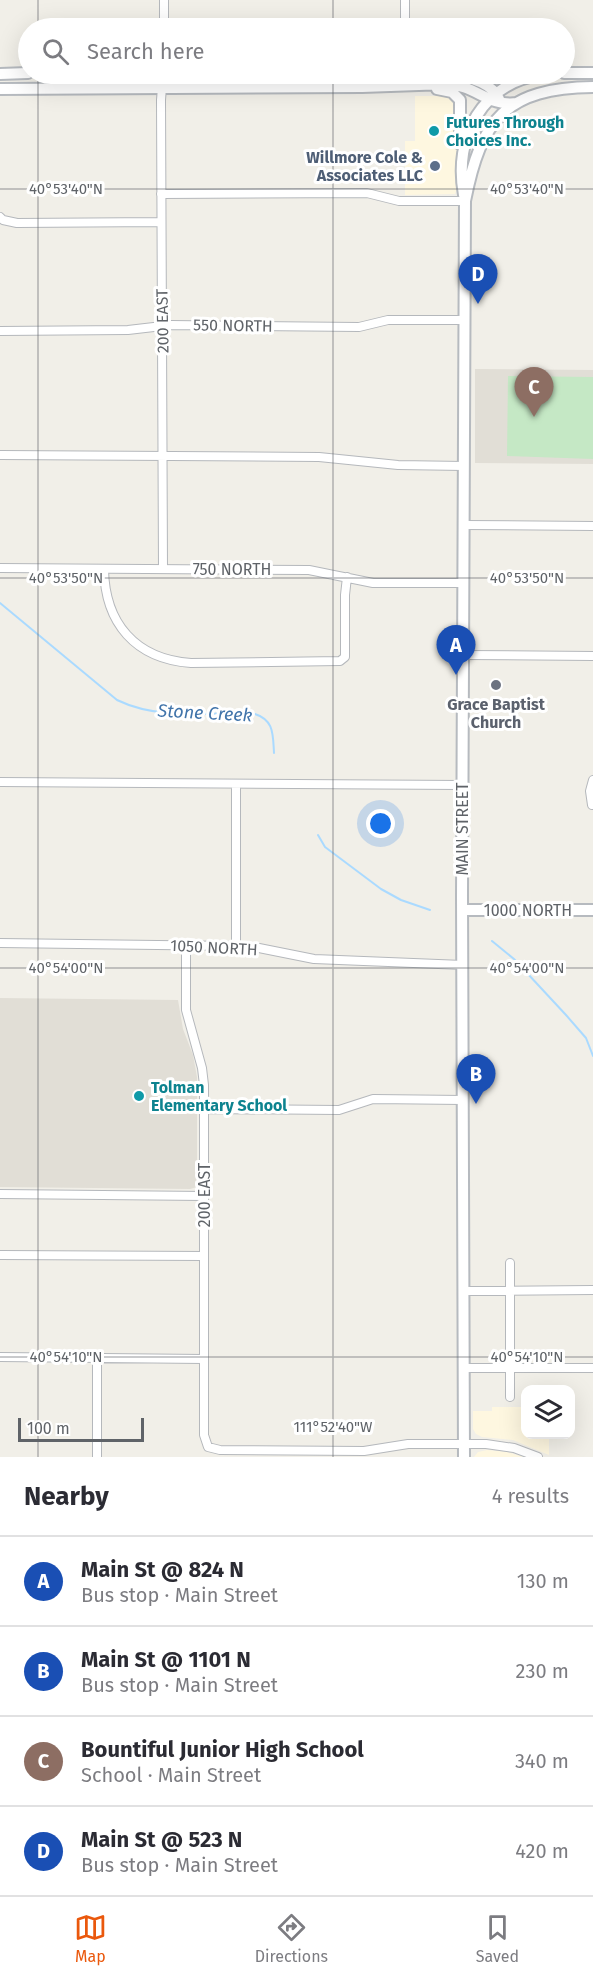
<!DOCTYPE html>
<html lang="en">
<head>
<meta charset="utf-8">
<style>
  body { margin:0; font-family:"Fira Sans",sans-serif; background:#f7f7f7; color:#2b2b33 }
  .controls { position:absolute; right:18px; bottom:18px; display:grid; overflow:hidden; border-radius:12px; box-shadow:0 6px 24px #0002 }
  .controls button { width:54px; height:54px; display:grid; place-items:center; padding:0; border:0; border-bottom:2px solid #e1e1e2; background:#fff; color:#2b2b33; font:30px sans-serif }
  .scale { position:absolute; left:18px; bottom:15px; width:126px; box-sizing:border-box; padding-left:6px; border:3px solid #5f6368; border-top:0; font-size:16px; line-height:21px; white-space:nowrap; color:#5f6368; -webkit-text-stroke:4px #fff; paint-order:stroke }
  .you { position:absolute; left:381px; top:824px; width:21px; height:21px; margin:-15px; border:4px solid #fff; border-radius:50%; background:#1a73e8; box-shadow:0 0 0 9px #1a73e833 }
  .badge { display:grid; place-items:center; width:39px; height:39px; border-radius:50%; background:#ea580c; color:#fff; font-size:20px; font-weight:700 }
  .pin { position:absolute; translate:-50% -50px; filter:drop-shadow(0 2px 3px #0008) }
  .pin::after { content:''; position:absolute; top:32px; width:21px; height:18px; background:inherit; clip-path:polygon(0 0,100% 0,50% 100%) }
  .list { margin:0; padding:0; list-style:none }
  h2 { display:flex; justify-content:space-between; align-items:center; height:78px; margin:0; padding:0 24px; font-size:26px }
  h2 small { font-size:20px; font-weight:400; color:#7c7c81 }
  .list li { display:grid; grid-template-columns:39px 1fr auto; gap:18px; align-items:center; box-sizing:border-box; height:90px; padding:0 24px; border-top:2px solid #e1e1e2 }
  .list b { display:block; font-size:22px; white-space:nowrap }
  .list p { margin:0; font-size:20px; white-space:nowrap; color:#7c7c81 }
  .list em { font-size:20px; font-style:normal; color:#7c7c81 }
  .icon { flex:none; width:33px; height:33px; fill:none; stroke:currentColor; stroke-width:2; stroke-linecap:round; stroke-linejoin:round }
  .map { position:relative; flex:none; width:593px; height:1457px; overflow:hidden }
  .search { position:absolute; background:#fff; box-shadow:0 6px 24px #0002; left:18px; right:18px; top:18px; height:66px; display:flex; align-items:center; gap:15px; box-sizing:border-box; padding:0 21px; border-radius:33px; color:#7c7c81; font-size:22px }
  .sheet { height:438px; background:#fff }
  nav { display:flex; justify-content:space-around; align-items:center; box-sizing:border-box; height:84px; border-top:2px solid #e1e1e2; background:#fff; font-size:16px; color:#7c7c81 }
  nav a { display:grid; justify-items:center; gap:3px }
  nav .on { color:#ea580c }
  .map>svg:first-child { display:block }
  .commercial { fill:#fef7e0 }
  .education { fill:#e1ded6 }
  .green { fill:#c5e8c5 }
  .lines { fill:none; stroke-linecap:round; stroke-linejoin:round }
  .stream { stroke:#aadaff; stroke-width:2 }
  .street-casing { stroke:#b5b8bc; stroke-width:10 }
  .secondary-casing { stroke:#b6babf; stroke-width:14 }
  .street { stroke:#fff; stroke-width:8 }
  .secondary { stroke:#fff; stroke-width:10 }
  .ticks { fill:none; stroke:#5f6368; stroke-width:1.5; stroke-opacity:0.45 }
  .culture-dot { fill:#0f9aa8; stroke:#fff; stroke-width:2 }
  .service-dot { fill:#5c6f8a; stroke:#fff; stroke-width:2 }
  .worship-dot { fill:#6b7280; stroke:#fff; stroke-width:2 }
  .labels { text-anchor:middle; stroke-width:6; stroke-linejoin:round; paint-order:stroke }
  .culture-label { font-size:16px; font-weight:bold; fill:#0d838f; stroke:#fff; text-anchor:start }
  .service-label { font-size:16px; font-weight:bold; fill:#4e5e75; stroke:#fff; text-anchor:end }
  .street-label { font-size:16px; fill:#5f6368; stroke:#fff }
  .worship-label { font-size:16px; font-weight:bold; fill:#5b616d; stroke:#fff }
  .water-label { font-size:18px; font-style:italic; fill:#4174aa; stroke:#fff }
  .ticks-label { font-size:15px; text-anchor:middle; fill:#5f6368; stroke:#fff; stroke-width:6; stroke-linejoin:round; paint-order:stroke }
</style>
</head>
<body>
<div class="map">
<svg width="593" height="1457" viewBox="0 0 593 1457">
  <rect width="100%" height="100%" fill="#f1efe8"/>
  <path class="commercial" d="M415 96H451L455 98 457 107V188L455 194 405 195V141H415Z
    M492 1407H525L526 1434 549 1435V1455L513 1440 482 1437 476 1434 473 1429V1411H492Z
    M487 1450 507 1452 523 1457H474L478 1452Z"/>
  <path class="education" d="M475 369 593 370V464L475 463Z
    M0 998 178 1000 183 1029 193 1055 197 1077V1187L190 1189 0 1187Z"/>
  <path class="green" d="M480 76H510L494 85Z
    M508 376 593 377V459L507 456Z"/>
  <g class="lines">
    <path class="stream" d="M0 603 117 700C158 720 207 713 252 713 274 719 273 733 274 753
      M318 835 325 847 381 889 401 900 430 910
      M492 941 514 959 566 1015 586 1038 593 1056"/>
    <defs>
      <path id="street" d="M405 0V28
        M164 28V0
        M405 74V86
        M161 194 367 193 399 201H465
        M0 217 3 220 17 223 161 222
        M0 331 128 330 171 325 359 327 388 320H465
        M0 455 319 457 398 465 464 466
        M464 525 593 526
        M0 568 309 570 373 583H463
        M104 569C105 623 135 659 191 663L340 661 345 657V595L347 577
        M163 569 161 100 163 74
        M463 655 593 656
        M0 782 462 785
        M592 805 590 791 593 780
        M0 943 236 946 259 948 314 959 463 965
        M186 945V1010L202 1068 204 1085V1435L208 1447 220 1450 364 1451 408 1444H486L514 1448 538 1457
        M236 946V784
        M204 1109 339 1110 373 1099 463 1100
        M0 1194 204 1196
        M0 1255 204 1256
        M510 1263V1397
        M463 1291 593 1290
        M0 1357 204 1359
        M97 1358V1457
        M463 1368H593"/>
      <path id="secondary" d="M564 73H593
        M0 74 28 73
        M448 74C465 76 491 81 499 99
        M0 89 362 87 447 84C476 85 488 107 517 103
        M437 89 452 92 460 100V144
        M464 195C453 137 482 82 544 74
        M463 910H593
        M464 1457 462 896 465 201C481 119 506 88 593 87"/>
    </defs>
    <use href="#street" class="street-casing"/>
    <use href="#secondary" class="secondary-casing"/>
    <use href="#street" class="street"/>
    <use href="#secondary" class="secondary"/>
  </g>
  <path class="ticks" d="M38 0V28M333 0V28M38 74V1457M333 74V1457M0 189H593M0 578H593M0 968H593M0 1357H593"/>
  <g class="culture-dot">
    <circle cx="434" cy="131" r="6"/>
    <circle cx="139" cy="1096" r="6"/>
  </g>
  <circle class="service-dot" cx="435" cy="166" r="6"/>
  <circle class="worship-dot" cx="496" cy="685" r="6"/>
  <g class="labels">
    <g class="culture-label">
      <text x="446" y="128">Futures Through<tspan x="446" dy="18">Choices Inc.</tspan></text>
      <text x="151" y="1093">Tolman<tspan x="151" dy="18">Elementary School</tspan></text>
    </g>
    <g class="service-label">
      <text x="423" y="163">Willmore Cole &amp;<tspan x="423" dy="18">Associates LLC</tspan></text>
    </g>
    <g class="street-label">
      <text transform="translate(162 321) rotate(-91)" y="6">200 EAST</text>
      <text transform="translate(233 325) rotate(1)" y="6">550 NORTH</text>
      <text x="232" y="575">750 NORTH</text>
      <text transform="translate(462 829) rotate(-90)" y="6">MAIN STREET</text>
      <text x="528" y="916">1000 NORTH</text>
      <text transform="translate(214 947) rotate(3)" y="6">1050 NORTH</text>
      <text transform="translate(204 1195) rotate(-90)" y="6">200 EAST</text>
    </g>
    <g class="worship-label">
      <text x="496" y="710">Grace Baptist<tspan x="496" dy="18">Church</tspan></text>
    </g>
    <g class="water-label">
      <text transform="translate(205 713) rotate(3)" y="6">Stone Creek</text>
    </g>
  </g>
  <g class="ticks-label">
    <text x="527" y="194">40°53'40"N</text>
    <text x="66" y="194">40°53'40"N</text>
    <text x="66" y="583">40°53'50"N</text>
    <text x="527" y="583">40°53'50"N</text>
    <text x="527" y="973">40°54'00"N</text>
    <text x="66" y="973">40°54'00"N</text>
    <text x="527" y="1362">40°54'10"N</text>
    <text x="66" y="1362">40°54'10"N</text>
    <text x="333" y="1432">111°52'40"W</text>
  </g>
</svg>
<div class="controls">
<button><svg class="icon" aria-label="layers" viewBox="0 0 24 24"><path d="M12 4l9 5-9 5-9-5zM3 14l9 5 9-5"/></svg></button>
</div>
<div class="scale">100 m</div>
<div class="you"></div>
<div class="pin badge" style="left:456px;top:675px;background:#1a4fb4">A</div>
<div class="pin badge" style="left:476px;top:1104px;background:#1a4fb4">B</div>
<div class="pin badge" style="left:534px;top:417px;background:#8d6e63">C</div>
<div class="pin badge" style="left:478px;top:304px;background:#1a4fb4">D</div>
<div class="search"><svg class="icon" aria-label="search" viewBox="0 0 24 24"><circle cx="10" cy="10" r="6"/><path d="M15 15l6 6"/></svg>Search here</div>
</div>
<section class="sheet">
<h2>Nearby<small>4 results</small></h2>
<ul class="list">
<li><span class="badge" style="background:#1a4fb4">A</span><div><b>Main St @ 824 N</b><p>Bus stop · Main Street</p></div><em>130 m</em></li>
<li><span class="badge" style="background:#1a4fb4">B</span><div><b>Main St @ 1101 N</b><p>Bus stop · Main Street</p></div><em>230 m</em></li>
<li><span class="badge" style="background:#8d6e63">C</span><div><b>Bountiful Junior High School</b><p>School · Main Street</p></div><em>340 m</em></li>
<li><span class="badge" style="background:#1a4fb4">D</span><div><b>Main St @ 523 N</b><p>Bus stop · Main Street</p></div><em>420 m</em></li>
</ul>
</section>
<nav>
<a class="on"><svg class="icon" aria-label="map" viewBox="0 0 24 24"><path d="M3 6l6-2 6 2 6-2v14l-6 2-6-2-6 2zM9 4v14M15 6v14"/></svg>Map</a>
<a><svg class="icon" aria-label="directions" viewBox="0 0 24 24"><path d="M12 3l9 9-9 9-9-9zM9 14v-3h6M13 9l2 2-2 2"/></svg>Directions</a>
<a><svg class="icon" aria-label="saved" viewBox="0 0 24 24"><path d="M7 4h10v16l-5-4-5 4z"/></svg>Saved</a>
</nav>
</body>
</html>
